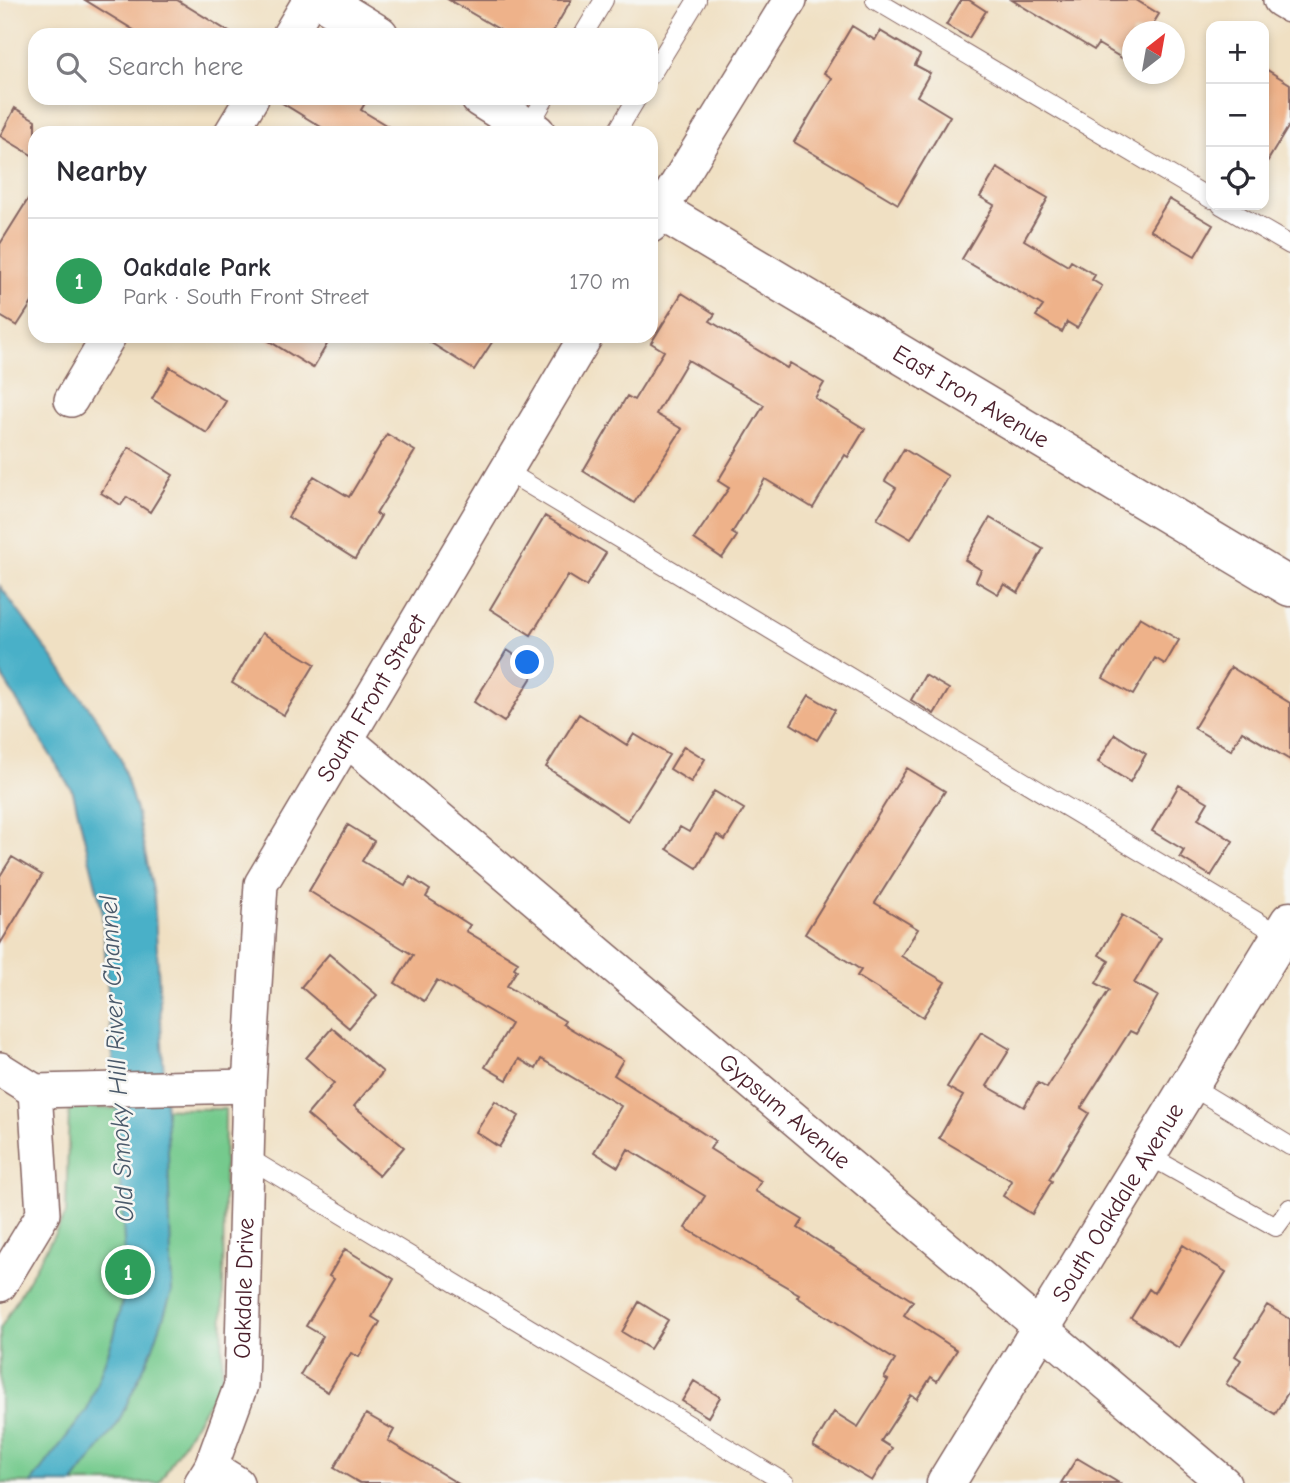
<!DOCTYPE html>
<html lang="en">
<head>
<meta charset="utf-8">
<style>
  body { margin:0; font-family:"Comic Neue",sans-serif; background:#f7f7f7; color:#2b2b33 }
  .controls { position:absolute; right:21px; top:21px; display:grid; overflow:hidden; border-radius:14px; box-shadow:0 4px 10px #0003 }
  .controls button { width:63px; height:63px; display:grid; place-items:center; padding:0; border:0; border-bottom:2px solid #e1e1e2; background:#fff; color:#2b2b33; font:35px sans-serif }
  .compass { position:absolute; left:1122px; top:21px; width:63px; height:63px; border-radius:50%; background:#fff; box-shadow:0 4px 10px #0003; rotate:31deg }
  .you { position:absolute; left:528px; top:663px; width:24px; height:24px; margin:-18px; border:5px solid #fff; border-radius:50%; background:#1a73e8; box-shadow:0 0 0 10px #1a73e833 }
  .badge { display:grid; place-items:center; width:46px; height:46px; border-radius:50%; background:#0f766e; color:#fff; font-size:23px; font-weight:700 }
  .pin { position:absolute; translate:-50% -50%; border:4px solid #fff; box-shadow:0 2px 7px #0006 }
  .list { margin:0; padding:0; list-style:none }
  h2 { display:flex; justify-content:space-between; align-items:center; height:91px; margin:0; padding:0 28px; font-size:30px }
  h2 small { font-size:23px; font-weight:400; color:#7c7c81 }
  .list li { display:grid; grid-template-columns:46px 1fr auto; gap:21px; align-items:center; box-sizing:border-box; height:126px; padding:0 28px; border-top:2px solid #e1e1e2 }
  .list b { display:block; font-size:26px; white-space:nowrap }
  .list p { margin:0; font-size:23px; white-space:nowrap; color:#7c7c81 }
  .list em { font-size:23px; font-style:normal; color:#7c7c81 }
  .icon { flex:none; width:38px; height:38px; fill:none; stroke:currentColor; stroke-width:2; stroke-linecap:round; stroke-linejoin:round }
  .map { position:relative; flex:none; width:1290px; height:1483px; overflow:hidden }
  .search { position:absolute; background:#fff; box-shadow:0 4px 10px #0003; left:28px; top:28px; width:630px; height:77px; display:flex; align-items:center; gap:18px; box-sizing:border-box; padding:0 24px; border-radius:21px; color:#7c7c81; font-size:26px }
  .panel { position:absolute; background:#fff; box-shadow:0 4px 10px #0003; left:28px; top:126px; width:630px; height:217px; border-radius:21px }
  .map>svg:first-child { display:block }
  .green { fill:#75ca8d; stroke:#60745c; stroke-width:2 }
  .water { fill:#49b0c8; stroke:#4a687a; stroke-width:2 }
  .building { fill:#eeb28a }
  .lines { fill:none; stroke-linecap:round; stroke-linejoin:round }
  .lane-casing { stroke:#846360; stroke-width:20 }
  .street-casing { stroke:#846360; stroke-width:36 }
  .secondary-casing { stroke:#846360; stroke-width:41 }
  .lane { stroke:#fff; stroke-width:18 }
  .street { stroke:#fff; stroke-width:33 }
  .secondary { stroke:#fff; stroke-width:38 }
  .labels { text-anchor:middle; stroke-width:5; stroke-linejoin:round; paint-order:stroke }
  .street-label { font-size:24px; fill:#4a1f2b; stroke:#f6f6f2 }
  .water-label { font-size:26px; font-style:italic; fill:#4a596a; stroke:#f6f6f2 }
</style>
</head>
<body>
<div class="map">
<svg width="1290" height="1483" viewBox="0 0 1290 1483">
  <rect width="100%" height="100%" fill="#f6f6f2"/>
  <filter id="ink" filterUnits="userSpaceOnUse"><feTurbulence type="fractalNoise" baseFrequency=".0143" numOctaves="2"/><feDisplacementMap in="SourceGraphic" scale="14" xChannelSelector="R" yChannelSelector="G"/><feConvolveMatrix kernelMatrix="1 2 1 2 8 2 1 2 1" color-interpolation-filters="sRGB"/></filter>
  <filter id="wash" filterUnits="userSpaceOnUse"><feTurbulence type="fractalNoise" baseFrequency=".00686" numOctaves="4" result="noise"/><feDisplacementMap in="SourceGraphic" scale="28" xChannelSelector="R" yChannelSelector="G"/><feGaussianBlur stdDeviation="1.57" result="paint"/><feColorMatrix in="noise" values="0 0 0 0 0 0 0 0 0 0 0 0 0 0 0 0 0 1.4 0 .05"/><feComposite in="paint" operator="in"/></filter>
  <g filter="url(#wash)">
    <rect width="100%" height="100%" fill="#f0e0c3"/>
    <path class="green" d="M69 1108 225 1109 222 1379 159 1483H0V1329L66 1214Z"/>
    <path class="water" d="M0 586 97 719 120 757 137 814 154 895 168 1150 172 1292 152 1350 117 1425 73 1483H31L87 1410 114 1336 126 1284 119 1138 102 910 73 792 0 673Z"/>
    <g id="blocks">
      <path class="building" d="M85 0H177L234 35H142Z
        M449 0H571L551 35H509Z
        M961 0H969L986 11 969 38 946 25Z
        M1012 0H1136L1159 14 1148 32H1132V64L1098 44 1094 50Z
        M852 26 875 40 880 31 920 55 915 65 930 73 917 96 950 116 898 204 794 142 832 78 824 73Z
        M1264 68 1290 84V124L1264 167Z
        M274 98H368L361 110 399 133H331Z
        M15 108 35 120V157L0 136Z
        M997 168 1048 198 1024 240 1068 266 1071 261 1095 275 1092 280 1102 286 1077 328 1067 322 1062 332 1036 316 1043 306 962 259 994 205 980 197Z
        M35 188V298L17 326 0 316V244Z
        M1169 199 1213 225 1195 256 1150 230Z
        M682 293 715 314 710 321 787 368 790 363 824 383 815 398 865 429 848 457 845 455 813 508 765 479 732 533 737 536 722 558 694 539 729 488 718 481 764 405 688 360 656 414 682 429 634 503 583 471 627 396 634 400 664 351 651 343Z
        M261 336H332L313 368Z
        M420 336H496L474 370Z
        M170 367 226 401 207 433 152 399Z
        M387 434 415 451 376 514 381 516 355 559 288 517 314 476 349 497Z
        M129 447 173 475 150 512 127 497 121 505 101 493Z
        M904 449 948 476 911 539 877 519 896 488 885 481Z
        M545 516 606 553 586 586 568 575 531 635 490 609Z
        M990 518 1043 549 1018 593 1004 584 998 594 976 581 981 570 965 560Z
        M1140 617 1179 640 1165 664 1155 658 1133 695 1103 678Z
        M262 633 315 664 284 715 232 683Z
        M507 650 537 669 504 722 474 702Z
        M1231 667 1290 703V760L1242 731 1231 750 1194 728Z
        M925 675 949 689 934 714 911 700Z
        M809 695 835 710 817 740 791 724Z
        M579 714 627 745 634 734 669 755 628 821 546 767Z
        M1115 734 1146 754 1130 782 1098 762Z
        M684 746 705 759 691 782 670 769Z
        M907 768 945 791 875 903 918 929 901 956 945 982 923 1017 857 976 861 970 805 934Z
        M1179 785 1208 802 1198 819 1233 841 1211 876 1180 857 1184 850 1152 831Z
        M714 791 744 809 725 840 717 835 697 868 667 849 680 827 689 832Z
        M348 825 374 841 362 861 405 886 410 877 430 890 426 897 470 925 466 931 518 962 514 968 517 970 507 986 565 1021 563 1024 623 1060 614 1075 715 1141 710 1149 761 1181 755 1191 803 1220 798 1228 913 1301 904 1315 957 1350 937 1381 931 1377 917 1399 911 1395 881 1441 892 1448 872 1481 813 1446 834 1412 858 1427 888 1380 884 1378 895 1360 797 1297 799 1294 685 1228 705 1196 628 1149 618 1167 594 1152 621 1106 541 1059 536 1069 519 1059 507 1080 485 1067 511 1024 437 980 424 1001 395 983 413 955 309 891Z
        M12 857 42 875 0 944V876Z
        M1122 915 1161 938 1134 983 1158 996 1136 1034 1130 1031 1081 1108 1089 1113 1049 1179 1052 1181 1032 1214 1003 1196 1012 1181 939 1138 963 1096 947 1087 981 1032 1010 1049 987 1086 1024 1107 1038 1083 1047 1088 1109 990 1096 983 1109 961 1099 955Z
        M329 954 377 995 349 1028 301 987Z
        M332 1028 383 1072 354 1106 404 1147 379 1176 307 1115 334 1083 306 1058Z
        M495 1101 519 1116 499 1147 476 1132Z
        M1183 1245 1226 1272 1179 1348 1131 1318 1149 1289 1154 1293Z
        M345 1249 394 1279 372 1317 380 1322 359 1357 351 1353 328 1392 300 1375 323 1336 306 1326 334 1279 329 1276Z
        M639 1302 668 1320 650 1349 622 1332Z
        M1267 1305 1290 1319V1389L1275 1414 1226 1384 1241 1360 1235 1356Z
        M694 1381 720 1397 708 1417 682 1401Z
        M366 1414 394 1430 388 1441 457 1483H360L334 1468Z
        M1077 1458 1119 1483H1061Z"/>
    </g>
  </g>
  <g filter="url(#ink)">
    <use href="#blocks" fill-opacity="0" stroke="#846360" stroke-width="2"/>
    <g class="lines">
      <defs>
        <path id="lane" d="M875 0 1211 199
          M583 35 604 0
          M651 75 697 0
          M528 128 545 98
          M616 133 637 98
          M1221 205 1290 245
          M506 471 1283 937
          M1189 1085 1290 1146
          M1146 1154 1276 1227 1290 1208
          M247 1157 785 1483"/>
        <g id="street">
          <path d="M1280 0 1290 6"/>
          <path d="M289 35 310 0"/>
          <path d="M231 133 252 98"/>
          <path d="M651 226 790 0"/>
          <path d="M71 400 109 336"/>
          <path id="s1" d="M347 740 1224 1483"/>
          <path d="M0 1069 35 1091 249 1086"/>
          <path d="M0 1285 43 1214 35 1091"/>
          <path d="M211 1467 237 1483"/>
          <path id="s2" d="M201 1483 211 1467 241 1385 249 1086 261 884 586 336"/>
        </g>
        <g id="secondary">
          <path d="M322 0 379 35"/>
          <path d="M480 98 536 133"/>
          <path id="s3" d="M651 205 1290 587"/>
          <path id="s4" d="M946 1483 1290 921"/>
        </g>
      </defs>
      <use href="#lane" class="lane-casing"/>
      <use href="#street" class="street-casing"/>
      <use href="#secondary" class="secondary-casing"/>
      <use href="#lane" class="lane"/>
      <use href="#street" class="street"/>
      <use href="#secondary" class="secondary"/>
    </g>
  </g>
  <g class="labels">
    <g class="street-label">
      <text dy="8" stroke="none"><textPath href="#s3" startOffset="373">East Iron Avenue</textPath></text>
      <text dy="8" stroke="none"><textPath href="#s2" startOffset="824">South Front Street</textPath></text>
      <text dy="8" stroke="none"><textPath href="#s1" startOffset="574">Gypsum Avenue</textPath></text>
      <text dy="8" stroke="none"><textPath href="#s4" startOffset="329">South Oakdale Avenue</textPath></text>
      <text dy="8" stroke="none"><textPath href="#s2" startOffset="203">Oakdale Drive</textPath></text>
    </g>
    <g class="water-label">
      <text transform="translate(116 1059) rotate(-93)" y="9">Old Smoky Hill River Channel</text>
    </g>
  </g>
</svg>
<div class="controls">
<button>+</button>
<button>−</button>
<button><svg class="icon" aria-label="locate" viewBox="0 0 24 24"><circle cx="12" cy="12" r="6"/><path d="M12 2v4M12 18v4M2 12h4M18 12h4"/></svg></button>
</div>
<svg class="compass" viewBox="-18 -18 36 36"><path d="M0-13l5 13h-10z" fill="#e53935"/><path d="M0 13l5-13h-10z" fill="#7c7c81"/></svg>
<div class="you"></div>
<div class="pin badge" style="left:128px;top:1272px;background:#2e9e5b">1</div>
<div class="search"><svg class="icon" aria-label="search" viewBox="0 0 24 24"><circle cx="10" cy="10" r="6"/><path d="M15 15l6 6"/></svg>Search here</div>
<section class="panel">
<h2>Nearby<small></small></h2>
<ul class="list">
<li><span class="badge" style="background:#2e9e5b">1</span><div><b>Oakdale Park</b><p>Park · South Front Street</p></div><em>170 m</em></li>
</ul>
</section>
</div>
</body>
</html>
